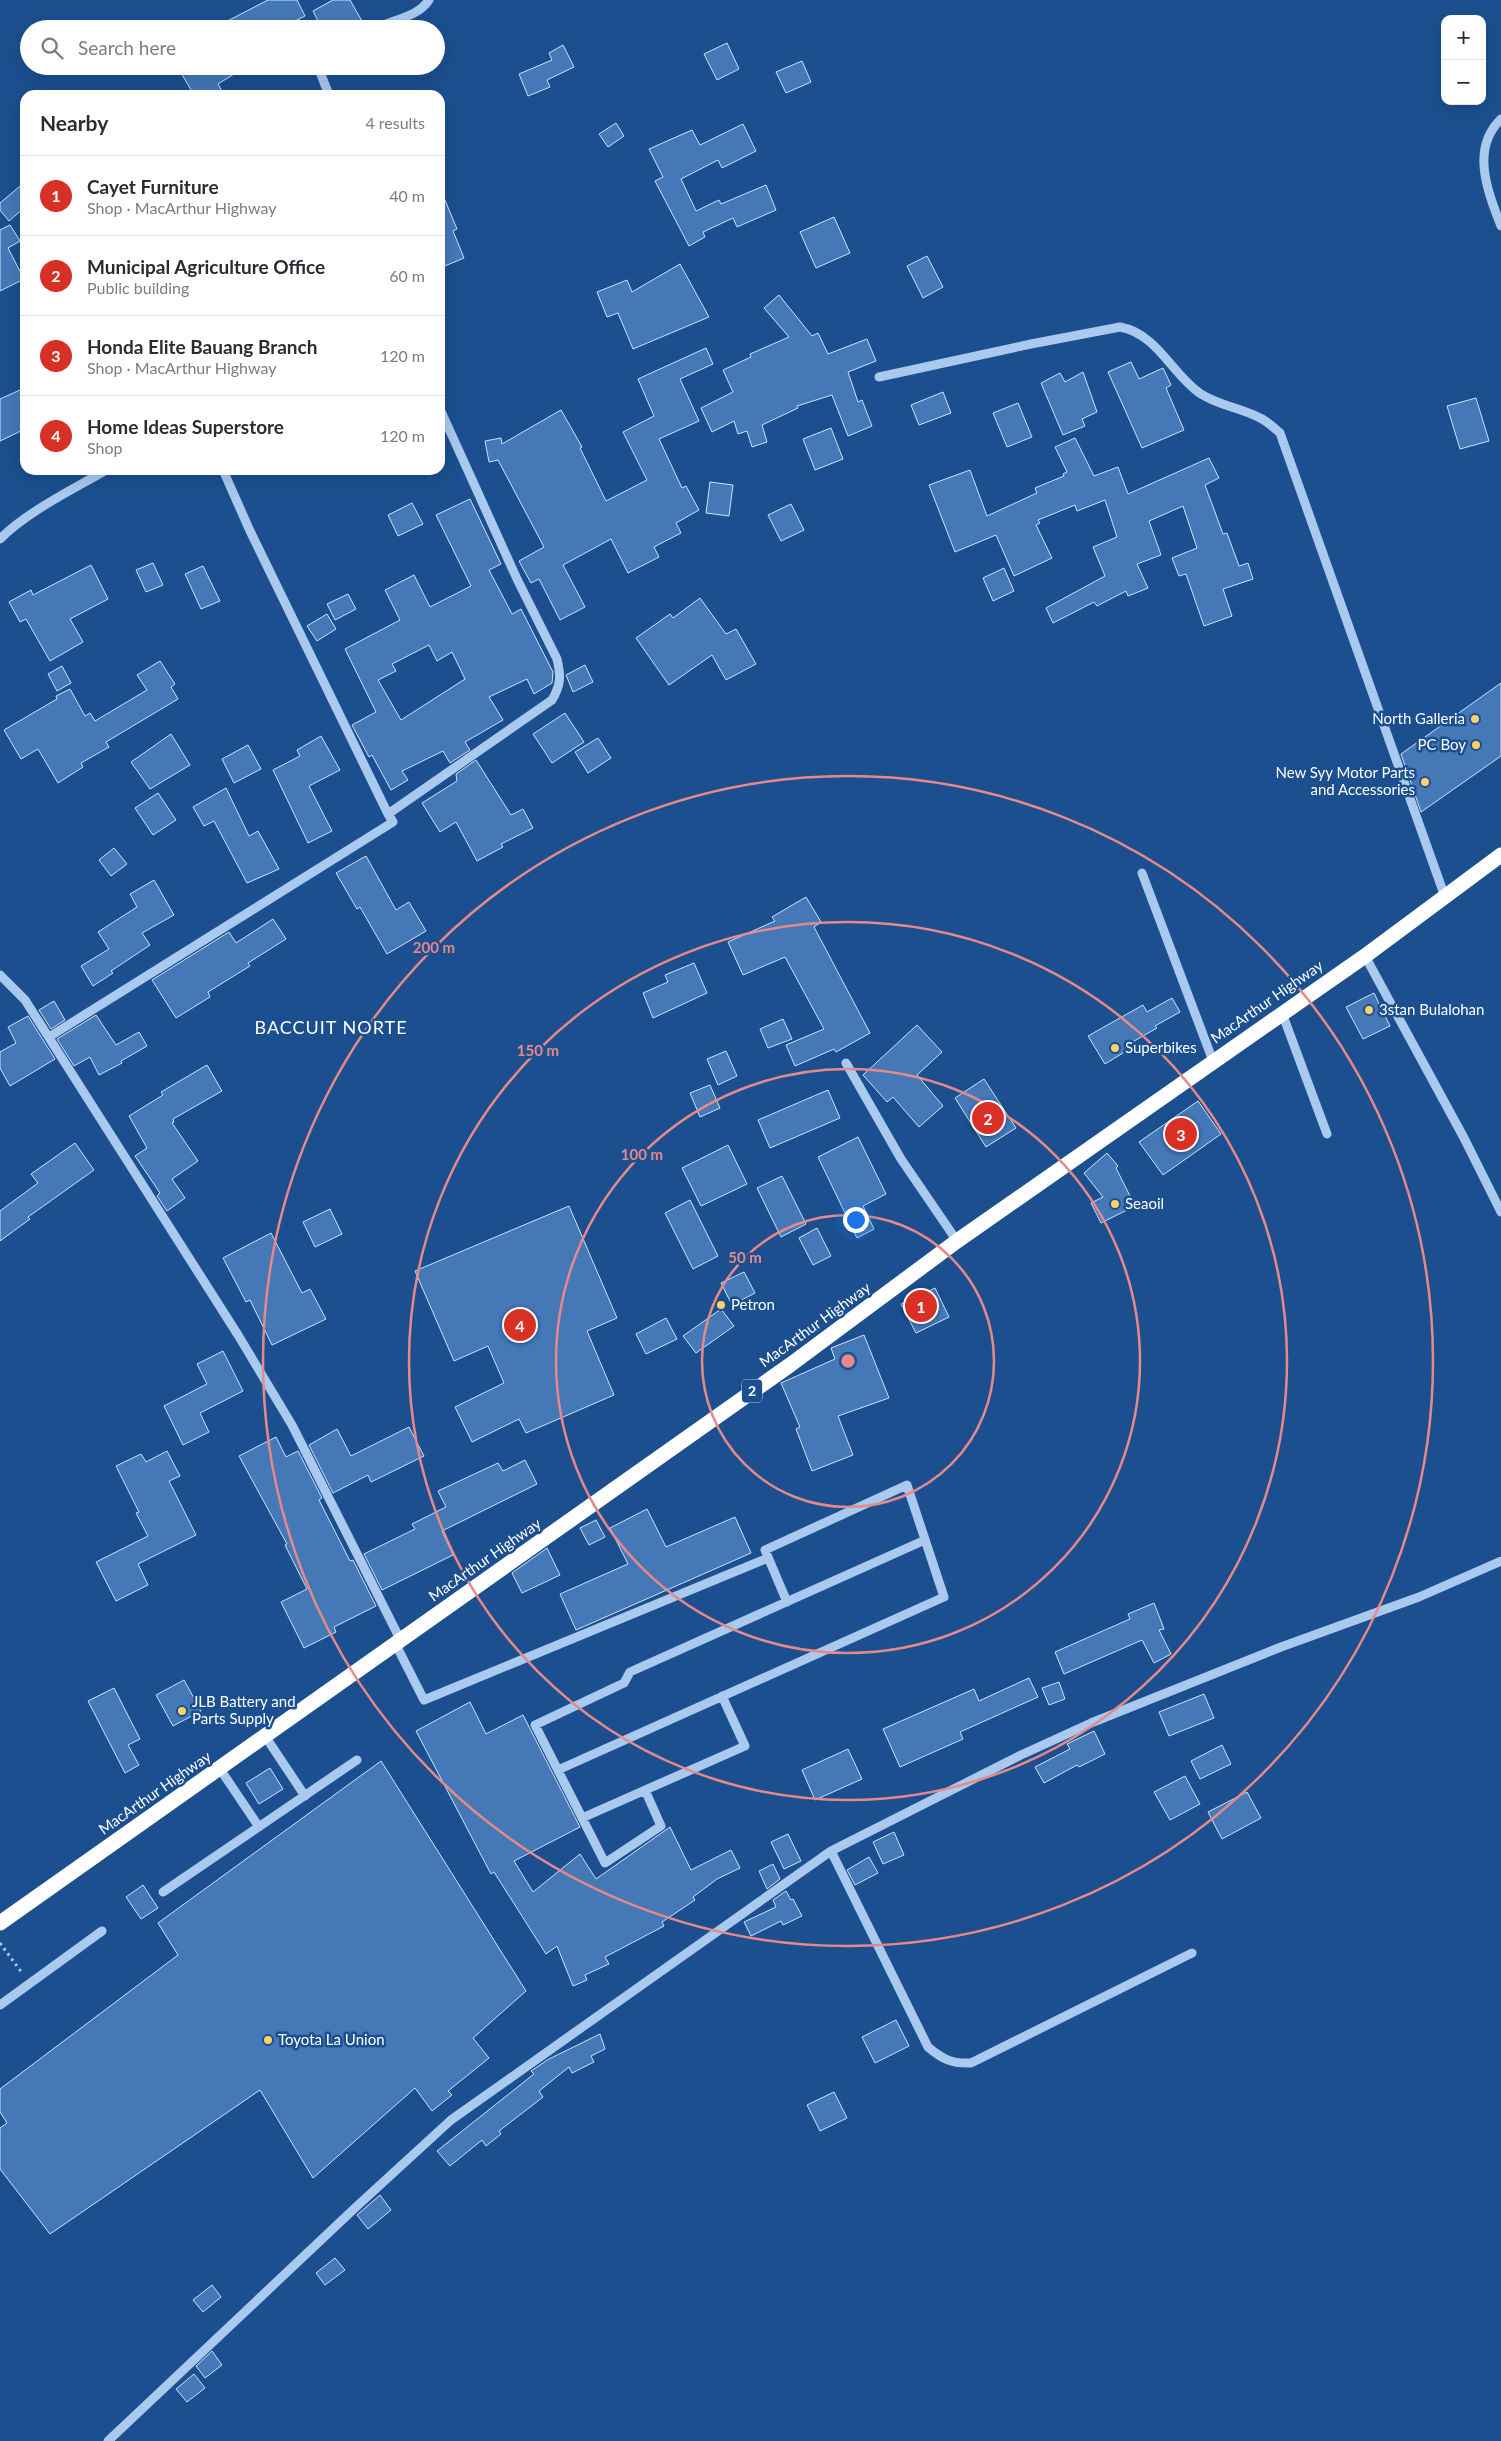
<!DOCTYPE html>
<html lang="en">
<head>
<meta charset="utf-8">
<style>
  body { margin:0; font-family:Lato,sans-serif; background:#f2f2f3; color:#2b2b33 }
  .controls { position:absolute; right:15px; top:15px; display:grid; overflow:hidden; border-radius:10px; box-shadow:0 5px 20px #0002 }
  .controls button { width:45px; height:45px; display:grid; place-items:center; padding:0; border:0; border-bottom:1px solid #e1e1e2; background:#fff; color:#2b2b33; font:25px sans-serif }
  .you { position:absolute; left:855px; top:1219px; width:18px; height:18px; margin:-12px; border:4px solid #fff; border-radius:50%; background:#1a73e8; box-shadow:0 0 0 8px #1a73e833 }
  .badge { display:grid; place-items:center; width:32px; height:32px; border-radius:50%; background:#d93025; color:#fff; font-size:16px; font-weight:700 }
  .pin { position:absolute; translate:-50% -50%; border:2px solid #fff; box-shadow:0 1px 5px #0006 }
  .list { margin:0; padding:0; list-style:none }
  h2 { display:flex; justify-content:space-between; align-items:center; height:65px; margin:0; padding:0 20px; font-size:21px }
  h2 small { font-size:16px; font-weight:400; color:#7c7c81 }
  .list li { display:grid; grid-template-columns:32px 1fr auto; gap:15px; align-items:center; box-sizing:border-box; height:80px; padding:0 20px; border-top:1px solid #e1e1e2 }
  .list b { display:block; font-size:19px; white-space:nowrap }
  .list p { margin:0; font-size:16px; white-space:nowrap; color:#7c7c81 }
  .list em { font-size:16px; font-style:normal; color:#7c7c81 }
  .icon { flex:none; width:28px; height:28px; fill:none; stroke:currentColor; stroke-width:2; stroke-linecap:round; stroke-linejoin:round }
  .map { position:relative; flex:none; width:1501px; height:2441px; overflow:hidden }
  .search { position:absolute; background:#fff; box-shadow:0 5px 20px #0002; left:20px; top:20px; width:425px; height:55px; display:flex; align-items:center; gap:12px; box-sizing:border-box; padding:0 18px; border-radius:28px; color:#7c7c81; font-size:19px }
  .panel { position:absolute; background:#fff; box-shadow:0 5px 20px #0002; left:20px; top:90px; width:425px; height:385px; border-radius:15px }
  .map>svg:first-child { display:block }
  .building { fill:#4478b7; stroke:#cfe3fa; fill-rule:evenodd }
  .lines { fill:none; stroke-linecap:round; stroke-linejoin:round }
  .path { stroke:#a9c9ee; stroke-width:3; stroke-dasharray:2.5 4; stroke-linecap:butt }
  .minor { stroke:#a9c9ee; stroke-width:9 }
  .highway { stroke:#fff; stroke-width:15 }
  .ring { fill:none; stroke:#e88989; stroke-width:2.5 }
  .poi-dot { fill:#ffd166; stroke:#1b4f8f; stroke-width:2 }
  .labels { text-anchor:middle; stroke-width:5; stroke-linejoin:round; paint-order:stroke }
  .shield { fill:#1b4f8f; stroke:#bbcadd; stroke-width:1 }
  .shield-label { font-size:14px; font-weight:bold; fill:#fff }
  .poi-label { font-size:15px; fill:#fff; stroke:#1b4f8f; text-anchor:start }
  .street-label { font-size:15px; fill:#fff; stroke:#1b4f8f }
  .quarter-label { font-size:18px; letter-spacing:1px; fill:#fff; stroke:#1b4f8f }
  .centre { fill:#e88989; stroke:#1b4f8f; stroke-width:2.5 }
  .ring-label { font-size:15px; text-anchor:middle; font-weight:bold; fill:#e88989; stroke:#1b4f8f; stroke-width:5; stroke-linejoin:round; paint-order:stroke }
</style>
</head>
<body>
<div class="map">
<svg width="1501" height="2441" viewBox="0 0 1501 2441">
  <rect width="100%" height="100%" fill="#1b4f8f"/>
  <path class="building" d="M268 0H297L305 16 279 29H212Z
    M333 0H350L362 21 348 29H322L313 11Z
    M727 43 739 69 717 80 704 54Z
    M563 45 574 67 547 80 550 87 528 96 519 74 552 60 549 53Z
    M802 61 811 82 786 93 776 72Z
    M177 66H247L218 84 224 95H194Z
    M616 123 624 136 608 147 599 134Z
    M743 124 756 151 722 168 718 160 681 179 696 211 719 200 721 204 766 185 776 210 737 227 733 218 703 232 705 237 689 246 655 181 663 177 649 149 692 130 700 145Z
    M25 182V207L9 221 0 210V203Z
    M440 188 457 229 453 231 464 258 440 268Z
    M834 217 850 253 816 268 800 232Z
    M10 225 20 241 8 248 24 279 0 291V230Z
    M927 256 943 287 923 298 907 266Z
    M680 264 709 317 633 349 618 313 607 317 597 292 627 280 632 292Z
    M779 295 812 336 818 333 828 354 867 339 876 361 848 372 858 402 862 400 872 426 848 436 832 395 797 406 798 408 762 425 767 442 752 447 747 431 738 434 734 421 712 432 701 408 733 392 723 370 751 357 750 354 789 337 764 308Z
    M706 348 713 364 680 379 699 421 659 439 682 488 686 486 699 510 676 523 681 533 654 547 659 557 628 573 611 539 563 565 585 607 560 620 539 579 531 583 519 561 544 547 498 460 489 462 485 441 501 438 502 444 561 410 582 447 580 448 606 501 647 480 623 432 654 416 638 379Z
    M1131 362 1139 379 1163 368 1171 385 1166 388 1184 430 1142 448 1108 372Z
    M1083 372 1097 412 1082 419 1085 426 1063 435 1041 383 1060 373 1065 382Z
    M20 390 25 401V429L0 441V399Z
    M943 392 951 413 919 425 911 405Z
    M1476 398 1489 441 1460 449 1447 406Z
    M1018 403 1032 437 1007 447 993 413Z
    M831 428 843 459 815 470 803 439Z
    M1075 438 1094 476 1118 467 1128 494 1209 458 1219 478 1205 485 1223 534 1227 533 1239 566 1248 563 1253 579 1223 589 1232 616 1204 626 1186 574 1179 576 1172 558 1197 548 1183 506 1149 521 1161 555 1137 564 1148 588 1128 596 1126 591 1097 606 1094 602 1053 623 1046 608 1105 576 1093 547 1117 537 1105 500 1077 511 1075 505 1038 520 1040 523 1036 525 1052 558 1014 576 996 535 955 552 929 485 970 470 987 516 1037 493 1035 488 1064 476 1063 474 1067 472 1055 447Z
    M710 482 733 485 729 516 706 513Z
    M470 499 501 564 489 570 512 614 521 609 553 672 552 683 534 694 527 679 489 697 503 720 465 742 470 750 450 763 443 751 402 771 408 780 391 790 372 755 369 757 352 725 376 712 345 649 400 620 385 590 414 575 430 607 471 586 436 515ZM429 645 437 661 452 652 465 679 401 720 378 680 396 671 392 664Z
    M412 503 423 524 398 536 388 515Z
    M791 504 804 530 781 541 768 515Z
    M153 563 163 585 146 592 136 570Z
    M91 565 108 599 70 619 83 642 50 661 26 619 20 622 9 602 31 590 33 595Z
    M203 566 220 601 201 609 185 574Z
    M1004 568 1014 591 993 601 983 578Z
    M348 594 356 609 335 620 327 604Z
    M700 598 726 634 736 629 756 664 726 680 712 655 669 685 636 638 670 614 673 618Z
    M327 614 336 629 317 641 307 626Z
    M160 661 175 684 171 687 178 699 106 742 109 747 81 763 83 767 58 783 38 749 21 759 4 730 57 699 56 696 70 689 85 716 90 713 95 721 147 690 137 675Z
    M585 665 593 682 573 692 566 675Z
    M62 666 71 683 57 691 48 674Z
    M1501 683V756L1421 812 1401 754Z
    M565 713 584 742 552 763 533 734Z
    M171 734 190 765 150 789 131 762Z
    M321 736 340 770 309 786 332 831 308 843 273 770 300 756 297 750Z
    M598 738 611 758 588 773 575 752Z
    M248 745 261 769 234 783 222 759Z
    M476 760 511 815 523 809 533 828 501 844 503 847 477 861 456 822 440 832 422 803 457 781 456 774Z
    M226 788 249 836 258 831 279 869 247 883 214 821 204 826 193 807Z
    M158 793 176 820 153 835 135 808Z
    M114 848 127 864 111 876 99 860Z
    M366 856 396 910 409 902 426 931 387 954 360 907 357 909 336 873Z
    M154 880 174 915 142 933 150 945 111 971 113 973 93 986 81 966 109 949 98 932 137 907 130 894Z
    M806 897 821 922 814 927 870 1033 836 1052 834 1049 795 1066 786 1045 824 1029 785 957 743 975 728 942 775 921 772 917Z
    M273 919 286 939 248 963 250 966 208 992 210 997 176 1018 152 980 229 932 236 943Z
    M694 963 707 993 653 1018 643 993 668 982 665 975Z
    M1374 993 1390 1026 1363 1039 1346 1007Z
    M1172 998 1180 1012 1155 1026 1157 1028 1129 1044 1131 1048 1105 1064 1088 1036 1143 1005 1147 1012Z
    M54 1001 65 1020 51 1029 39 1010Z
    M96 1015 116 1045 139 1032 147 1046 121 1061 122 1063 99 1075 90 1057 74 1066 57 1039Z
    M28 1016 55 1059 10 1086 0 1068V1052L16 1043 8 1027Z
    M783 1019 792 1039 768 1048 760 1029Z
    M917 1025 942 1052 917 1075 943 1106 919 1127 893 1097 887 1102 863 1075Z
    M726 1051 737 1076 718 1085 707 1059Z
    M207 1065 222 1091 173 1119 174 1122 172 1123 198 1161 172 1179 185 1198 167 1211 157 1196 160 1193 135 1156 147 1148 129 1116 163 1095 161 1092Z
    M984 1079 1016 1128 986 1147 955 1098Z
    M710 1085 720 1108 700 1117 690 1093Z
    M828 1090 840 1118 770 1148 758 1120Z
    M1198 1101 1221 1134 1163 1175 1139 1142Z
    M858 1137 886 1194 863 1206 874 1229 857 1238 818 1157Z
    M75 1143 94 1170 28 1217 30 1219 0 1241V1211L38 1183 31 1174Z
    M728 1145 747 1184 701 1206 682 1168Z
    M1107 1153 1118 1166 1116 1168 1135 1206 1101 1223 1091 1203 1103 1197 1084 1173Z
    M782 1176 806 1224 781 1237 757 1188Z
    M690 1200 718 1256 693 1269 665 1213Z
    M569 1206 617 1318 587 1331 614 1395 526 1433 519 1419 472 1442 455 1407 504 1383 488 1346 454 1361 415 1271Z
    M330 1209 342 1234 315 1247 303 1222Z
    M817 1228 831 1256 813 1265 799 1238Z
    M271 1233 302 1293 310 1289 326 1319 272 1345 250 1300 246 1302 223 1258Z
    M744 1272 755 1293 732 1305 721 1283Z
    M935 1288 949 1317 916 1333 901 1304Z
    M721 1309 734 1326 696 1353 683 1336Z
    M666 1318 677 1339 646 1354 636 1334Z
    M864 1335 889 1398 838 1416 853 1455 812 1471 796 1429 800 1427 781 1383 835 1359 831 1348Z
    M223 1351 243 1391 200 1413 209 1432 183 1445 164 1406 207 1384 197 1364Z
    M409 1427 424 1456 371 1482 368 1475 333 1493 309 1445 337 1429 351 1456Z
    M276 1437 286 1457 298 1451 322 1498 319 1500 350 1561 353 1560 376 1606 334 1627 336 1632 304 1648 281 1602 307 1589 285 1545 287 1544 239 1456Z
    M167 1451 180 1476 169 1481 196 1535 138 1564 148 1585 116 1601 96 1562 148 1536 136 1513 139 1512 116 1466 141 1454 146 1462Z
    M525 1460 537 1484 442 1531 453 1555 382 1590 364 1554 415 1529 412 1524 446 1507 438 1491 498 1463 503 1471Z
    M647 1509 666 1547 735 1517 751 1553 576 1630 560 1594 628 1564 610 1528Z
    M596 1520 605 1537 589 1545 580 1528Z
    M547 1548 560 1575 522 1593 512 1573Z
    M1154 1603 1164 1629 1159 1630 1171 1654 1154 1663 1142 1640 1064 1674 1055 1652 1130 1619 1128 1614Z
    M1029 1678 1038 1697 960 1732 963 1739 900 1767 883 1729 974 1689 979 1701Z
    M184 1680 201 1711 173 1726 156 1695Z
    M1059 1682 1065 1699 1049 1705 1042 1688Z
    M114 1688 140 1739 128 1745 139 1765 125 1773 88 1701Z
    M1204 1694 1214 1718 1169 1736 1159 1712Z
    M470 1702 486 1734 523 1715 580 1827 514 1861 533 1892 580 1854 596 1879 670 1827 691 1870 731 1850 740 1868 717 1879 693 1897 695 1900 662 1922 664 1926 605 1957 609 1964 585 1975 587 1980 573 1986 557 1946 546 1954 494 1872 491 1874 416 1731Z
    M1094 1731 1105 1754 1079 1767 1077 1765 1044 1783 1035 1767 1070 1749 1067 1744Z
    M1222 1745 1231 1764 1200 1779 1191 1761Z
    M848 1749 862 1779 815 1800 802 1770Z
    M381 1761 526 1991 473 2038 489 2058 448 2091 452 2095 432 2111 415 2088 313 2178 260 2090 50 2234 0 2169V2128L7 2123 0 2112V2089L178 1955 158 1923Z
    M270 1768 283 1789 259 1804 246 1783Z
    M1185 1776 1200 1804 1170 1820 1154 1792Z
    M1247 1792 1261 1818 1222 1839 1208 1812Z
    M894 1832 904 1855 883 1864 873 1842Z
    M788 1834 801 1861 784 1869 771 1842Z
    M869 1857 878 1873 855 1885 847 1870Z
    M773 1864 780 1879 767 1889 759 1871Z
    M143 1885 158 1908 141 1919 126 1897Z
    M786 1891 791 1900 793 1899 802 1916 783 1925 781 1921 751 1936 744 1922 776 1907 773 1900Z
    M896 2020 909 2046 875 2063 862 2037Z
    M600 2034 605 2049 591 2056 594 2062 572 2073 569 2067 539 2091 543 2097 499 2131 501 2134 486 2146 482 2140 450 2166 437 2151 534 2074 531 2071 549 2059Z
    M834 2092 847 2118 820 2131 807 2105Z
    M380 2195 391 2210 368 2229 357 2215Z
    M335 2258 345 2270 325 2285 316 2273Z
    M212 2285 221 2297 203 2312 193 2300Z
    M212 2351 222 2365 205 2378 196 2366Z
    M194 2374 205 2388 187 2402 176 2389Z"/>
  <g class="lines">
    <path class="path" d="M0 1943 22 1973"/>
    <path class="minor" d="M375 29C393 19 417 18 429 0
      M319 66 320 72 329 95
      M1501 119C1470 149 1488 192 1501 226
      M879 377 1031 344 1120 327C1158 334 1172 375 1201 394 1218 405 1240 408 1258 417 1266 420 1273 427 1280 433L1445 897
      M223 470 250 531 388 814
      M0 539C28 511 72 490 106 470
      M1142 873 1213 1061
      M1365 956 1464 1138 1501 1212
      M0 975 25 1000 238 1335 292 1425 401 1641
      M1282 1013 1327 1134
      M49 1037 393 822 388 814 552 700C561 685 561 676 557 659L517 579 440 409
      M846 1063 901 1159 957 1241
      M396 1645 424 1700 768 1558
      M265 1736 305 1796
      M220 1769 259 1827
      M558 1770 944 1597 907 1485 765 1550 787 1602
      M645 1790 661 1826 605 1863 535 1725 624 1683 630 1672 925 1540
      M582 1818 745 1746 722 1696
      M831 1851 928 2047C942 2059 952 2064 971 2063L1192 1953
      M163 1892 357 1760
      M0 2005 102 1931
      M108 2441 356 2207 451 2120 831 1851 1021 1755 1091 1723 1281 1647 1419 1597 1501 1561"/>
    <path class="highway" d="M0 1923 790 1365 957 1241 1365 956 1501 855"/>
  </g>
  <g class="ring">
    <circle cx="848" cy="1361" r="146"/>
    <circle cx="848" cy="1361" r="292"/>
    <circle cx="848" cy="1361" r="439"/>
    <circle cx="848" cy="1361" r="585"/>
  </g>
  <g class="poi-dot">
    <circle cx="1475" cy="719" r="5"/>
    <circle cx="1476" cy="745" r="5"/>
    <circle cx="1425" cy="782" r="5"/>
    <circle cx="1369" cy="1010" r="5"/>
    <circle cx="1115" cy="1048" r="5"/>
    <circle cx="1115" cy="1204" r="5"/>
    <circle cx="721" cy="1305" r="5"/>
    <circle cx="182" cy="1711" r="5"/>
    <circle cx="268" cy="2040" r="5"/>
  </g>
  <g class="labels">
    <rect class="shield" x="742" y="1379.5" width="20" height="23" rx="4"/>
    <g class="shield-label">
      <text x="752" y="1396">2</text>
    </g>
    <g class="poi-label">
      <text x="1465" y="724" text-anchor="end">North Galleria</text>
      <text x="1466" y="750" text-anchor="end">PC Boy</text>
      <text x="1415" y="778" text-anchor="end">New Syy Motor Parts<tspan x="1415" dy="17">and Accessories</tspan></text>
      <text x="1379" y="1015">3stan Bulalohan</text>
      <text x="1125" y="1053">Superbikes</text>
      <text x="1125" y="1209">Seaoil</text>
      <text x="731" y="1310">Petron</text>
      <text x="192" y="1707">JLB Battery and<tspan x="192" dy="17">Parts Supply</tspan></text>
      <text x="278" y="2045">Toyota La Union</text>
    </g>
    <g class="street-label">
      <text transform="translate(1267 1002) rotate(-35)" y="5">MacArthur Highway</text>
      <text transform="translate(815 1325) rotate(-36)" y="5">MacArthur Highway</text>
      <text transform="translate(485 1560) rotate(-35)" y="5">MacArthur Highway</text>
      <text transform="translate(155 1793) rotate(-35)" y="5">MacArthur Highway</text>
    </g>
    <g class="quarter-label">
      <text x="331" y="1034">BACCUIT NORTE</text>
    </g>
  </g>
  <circle cx="848" cy="1361" r="8" class="centre"/>
  <g class="ring-label">
    <text x="434" y="953">200 m</text>
    <text x="538" y="1056">150 m</text>
    <text x="642" y="1160">100 m</text>
    <text x="745" y="1263">50 m</text>
  </g>
</svg>
<div class="controls">
<button>+</button>
<button>−</button>
</div>
<div class="you"></div>
<div class="pin badge" style="left:921px;top:1306px">1</div>
<div class="pin badge" style="left:988px;top:1118px">2</div>
<div class="pin badge" style="left:1181px;top:1134px">3</div>
<div class="pin badge" style="left:520px;top:1325px">4</div>
<div class="search"><svg class="icon" aria-label="search" viewBox="0 0 24 24"><circle cx="10" cy="10" r="6"/><path d="M15 15l6 6"/></svg>Search here</div>
<section class="panel">
<h2>Nearby<small>4 results</small></h2>
<ul class="list">
<li><span class="badge">1</span><div><b>Cayet Furniture</b><p>Shop · MacArthur Highway</p></div><em>40 m</em></li>
<li><span class="badge">2</span><div><b>Municipal Agriculture Office</b><p>Public building</p></div><em>60 m</em></li>
<li><span class="badge">3</span><div><b>Honda Elite Bauang Branch</b><p>Shop · MacArthur Highway</p></div><em>120 m</em></li>
<li><span class="badge">4</span><div><b>Home Ideas Superstore</b><p>Shop</p></div><em>120 m</em></li>
</ul>
</section>
</div>
</body>
</html>
